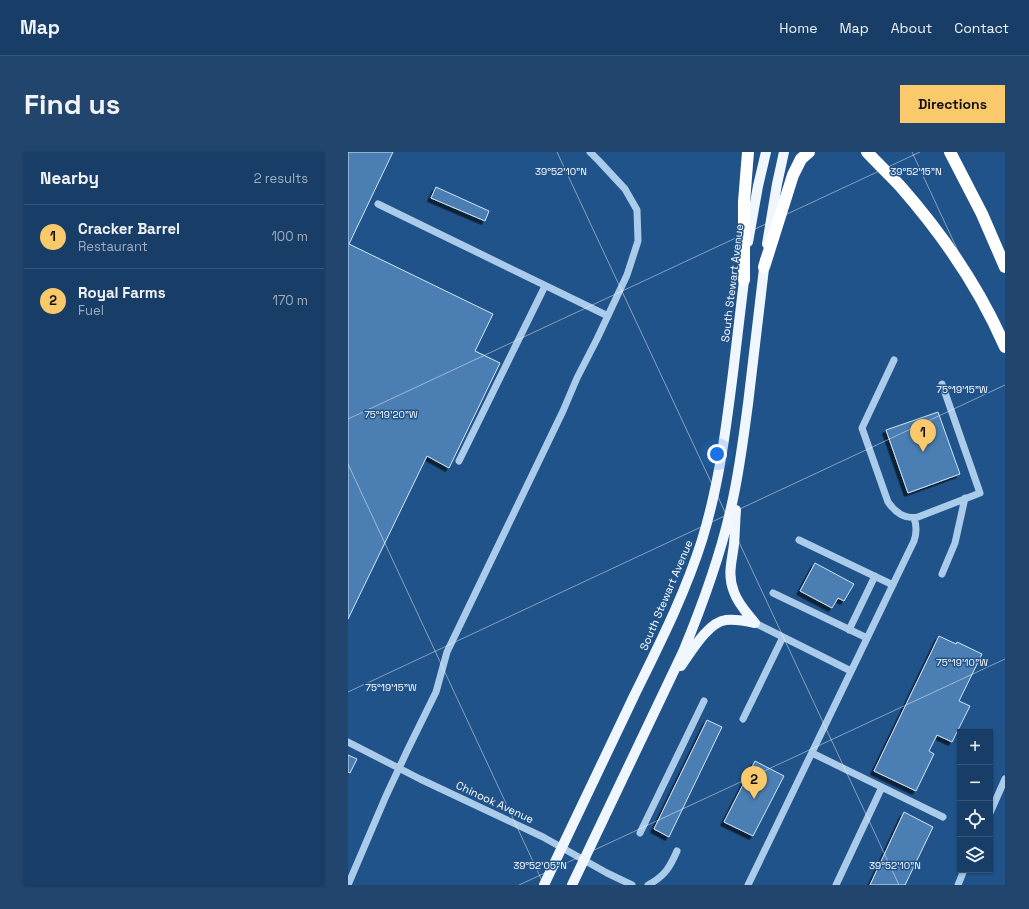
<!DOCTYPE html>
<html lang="en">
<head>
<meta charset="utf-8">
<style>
  body { margin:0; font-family:"Space Grotesk",sans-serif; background:#21456d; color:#f1f3f6 }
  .controls { position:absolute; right:12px; bottom:12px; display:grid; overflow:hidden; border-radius:0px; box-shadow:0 1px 3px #0004 }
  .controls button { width:36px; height:36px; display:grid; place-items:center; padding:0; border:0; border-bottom:1px solid #36577b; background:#183e67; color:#f1f3f6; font:20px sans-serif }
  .you { position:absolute; left:369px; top:302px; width:14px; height:14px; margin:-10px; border:3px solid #fff; border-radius:50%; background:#1a73e8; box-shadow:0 0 0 6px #1a73e833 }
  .badge { display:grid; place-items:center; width:26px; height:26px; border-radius:50%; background:#f9c96b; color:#111; font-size:13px; font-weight:700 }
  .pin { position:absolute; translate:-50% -33px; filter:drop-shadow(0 1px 2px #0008) }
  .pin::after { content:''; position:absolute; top:21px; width:14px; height:12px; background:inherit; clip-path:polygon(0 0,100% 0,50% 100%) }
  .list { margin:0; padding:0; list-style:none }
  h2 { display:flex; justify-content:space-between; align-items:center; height:52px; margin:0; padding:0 16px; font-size:17px }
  h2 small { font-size:13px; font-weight:400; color:#9faec0 }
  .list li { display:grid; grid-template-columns:26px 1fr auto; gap:12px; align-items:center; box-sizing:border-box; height:64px; padding:0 16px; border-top:1px solid #36577b }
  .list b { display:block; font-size:15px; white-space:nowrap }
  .list p { margin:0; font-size:13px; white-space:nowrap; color:#9faec0 }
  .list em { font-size:13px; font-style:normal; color:#9faec0 }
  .icon { flex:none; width:22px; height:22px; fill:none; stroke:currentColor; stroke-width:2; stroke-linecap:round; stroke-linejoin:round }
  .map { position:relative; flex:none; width:657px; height:733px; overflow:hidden; border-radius:0px }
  header { display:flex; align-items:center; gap:24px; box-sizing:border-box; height:56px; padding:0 20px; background:#183e67; border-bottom:1px solid #36577b }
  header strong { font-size:19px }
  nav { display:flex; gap:22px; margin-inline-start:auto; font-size:14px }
  .intro { display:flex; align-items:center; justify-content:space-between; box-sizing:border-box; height:96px; padding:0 24px }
  h1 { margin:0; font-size:28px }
  .button { padding:10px 18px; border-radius:0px; background:#f9c96b; color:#111; font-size:14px; font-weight:700 }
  main { display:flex; gap:24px; padding:0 24px }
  aside { flex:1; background:#183e67; border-radius:0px; box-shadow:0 1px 3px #0004 }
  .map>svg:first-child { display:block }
  .building { fill:#4c7fb3; stroke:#d0e4f8; filter:url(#shadow) }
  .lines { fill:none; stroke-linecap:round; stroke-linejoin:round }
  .minor { stroke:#abcbeb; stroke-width:7 }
  .major { stroke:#f0f6fe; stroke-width:10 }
  .highway { stroke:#fff; stroke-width:12 }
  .ticks { fill:none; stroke:#fff; stroke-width:1; stroke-opacity:0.45 }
  .labels { text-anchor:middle; stroke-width:3; stroke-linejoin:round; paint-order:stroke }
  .street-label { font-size:11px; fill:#fff; stroke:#205389 }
  .ticks-label { font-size:10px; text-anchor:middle; fill:#fff; stroke:#205389; stroke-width:3; stroke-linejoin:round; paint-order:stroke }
</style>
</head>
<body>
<header>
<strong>Map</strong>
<nav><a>Home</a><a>Map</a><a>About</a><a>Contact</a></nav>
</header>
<div class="intro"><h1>Find us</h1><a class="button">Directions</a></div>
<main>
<aside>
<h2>Nearby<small>2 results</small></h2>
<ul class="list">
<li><span class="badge">1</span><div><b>Cracker Barrel</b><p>Restaurant</p></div><em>100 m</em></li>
<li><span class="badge">2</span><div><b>Royal Farms</b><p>Fuel</p></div><em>170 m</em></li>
</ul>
</aside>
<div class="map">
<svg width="657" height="733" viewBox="0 0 657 733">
  <defs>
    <filter id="shadow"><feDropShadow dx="-3.5" dy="3.5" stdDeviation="0" flood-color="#0009"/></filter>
  </defs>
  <rect width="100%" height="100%" fill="#205389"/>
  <path class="building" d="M0 0H45L1 92 145 162 127 199 152 211 101 316 79 304 0 467Z
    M88 35 141 59 137 69 83 46Z
    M590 260 612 322 560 341 538 278Z
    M467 411 506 432 496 449 490 446 484 456 452 439Z
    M591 484 608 492 609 490 634 502 611 549 622 554 604 590 589 583 581 599 586 602 568 639 526 619Z
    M359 568 374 575 321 685 306 677Z
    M0 603 9 607 2 621 0 620Z
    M407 609 436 624 405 684 376 670Z
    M556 660 585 675 557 733H522Z"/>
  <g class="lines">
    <path class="minor" d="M30 52 260 164
      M546 208 514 276 540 350C547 360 556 368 570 365L632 341 594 232
      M111 309 197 134
      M451 388 545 433
      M594 422 607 391 617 346
      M425 441 519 486
      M407 471 503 519
      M501 478 527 424
      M395 567 435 485
      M0 590 72 627 195 685 259 721 284 733
      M464 601 595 665
      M642 661 657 627
      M292 681 356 549
      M0 733 38 644 60 597 88 540 99 500 215 259 229 226 249 187 279 123 290 89 289 58 277 37 251 9 242 0
      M300 733C317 724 322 715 329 699
      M400 733 566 389C569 380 569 374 566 366
      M488 733 534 635
      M610 733 616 718"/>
    <path class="major" d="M400 90 410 34 418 0
      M419 92 429 32 436 0
      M388 358C387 370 387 381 386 392 384 410 379 422 386 440 390 452 399 461 407 471
      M333 514C343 500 360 470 378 468 388 467 398 469 407 471
      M196 733C226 670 256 607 286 544 311 493 337 442 354 388 371 333 378 277 385 221 389 187 393 154 397 120
      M224 733 335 500C354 454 371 408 382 360 391 324 395 288 400 252 406 204 411 156 417 108"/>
    <path class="highway" d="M519 0C530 12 542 23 553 35 595 83 632 137 657 195
      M602 0 634 62 657 115
      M416 115 445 23 453 7 461 0
      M396 128V50L400 0"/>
  </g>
  <path class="ticks" d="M209 0 551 733M564 0 657 200M0 267 572 0M0 312 196 733M0 540 657 233M171 733 657 507"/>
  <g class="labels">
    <g class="street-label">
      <text transform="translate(384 131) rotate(-83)" y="4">South Stewart Avenue</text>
      <text transform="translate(318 443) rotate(-67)" y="4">South Stewart Avenue</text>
      <text transform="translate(147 650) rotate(25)" y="4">Chinook Avenue</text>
    </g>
  </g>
  <g class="ticks-label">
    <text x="213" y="23">39°52'10"N</text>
    <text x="568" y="23">39°52'15"N</text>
    <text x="614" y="241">75°19'15"W</text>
    <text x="43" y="266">75°19'20"W</text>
    <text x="614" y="514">75°19'10"W</text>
    <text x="43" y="539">75°19'15"W</text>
    <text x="192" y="717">39°52'05"N</text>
    <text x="547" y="717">39°52'10"N</text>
  </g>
</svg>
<div class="controls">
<button>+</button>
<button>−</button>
<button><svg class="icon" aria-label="locate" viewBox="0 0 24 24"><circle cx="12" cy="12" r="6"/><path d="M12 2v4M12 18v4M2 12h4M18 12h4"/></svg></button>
<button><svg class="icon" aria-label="layers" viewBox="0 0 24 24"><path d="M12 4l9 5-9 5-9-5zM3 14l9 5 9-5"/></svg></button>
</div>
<div class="you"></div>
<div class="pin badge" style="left:575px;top:300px">1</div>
<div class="pin badge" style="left:406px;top:647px">2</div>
</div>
</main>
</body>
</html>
